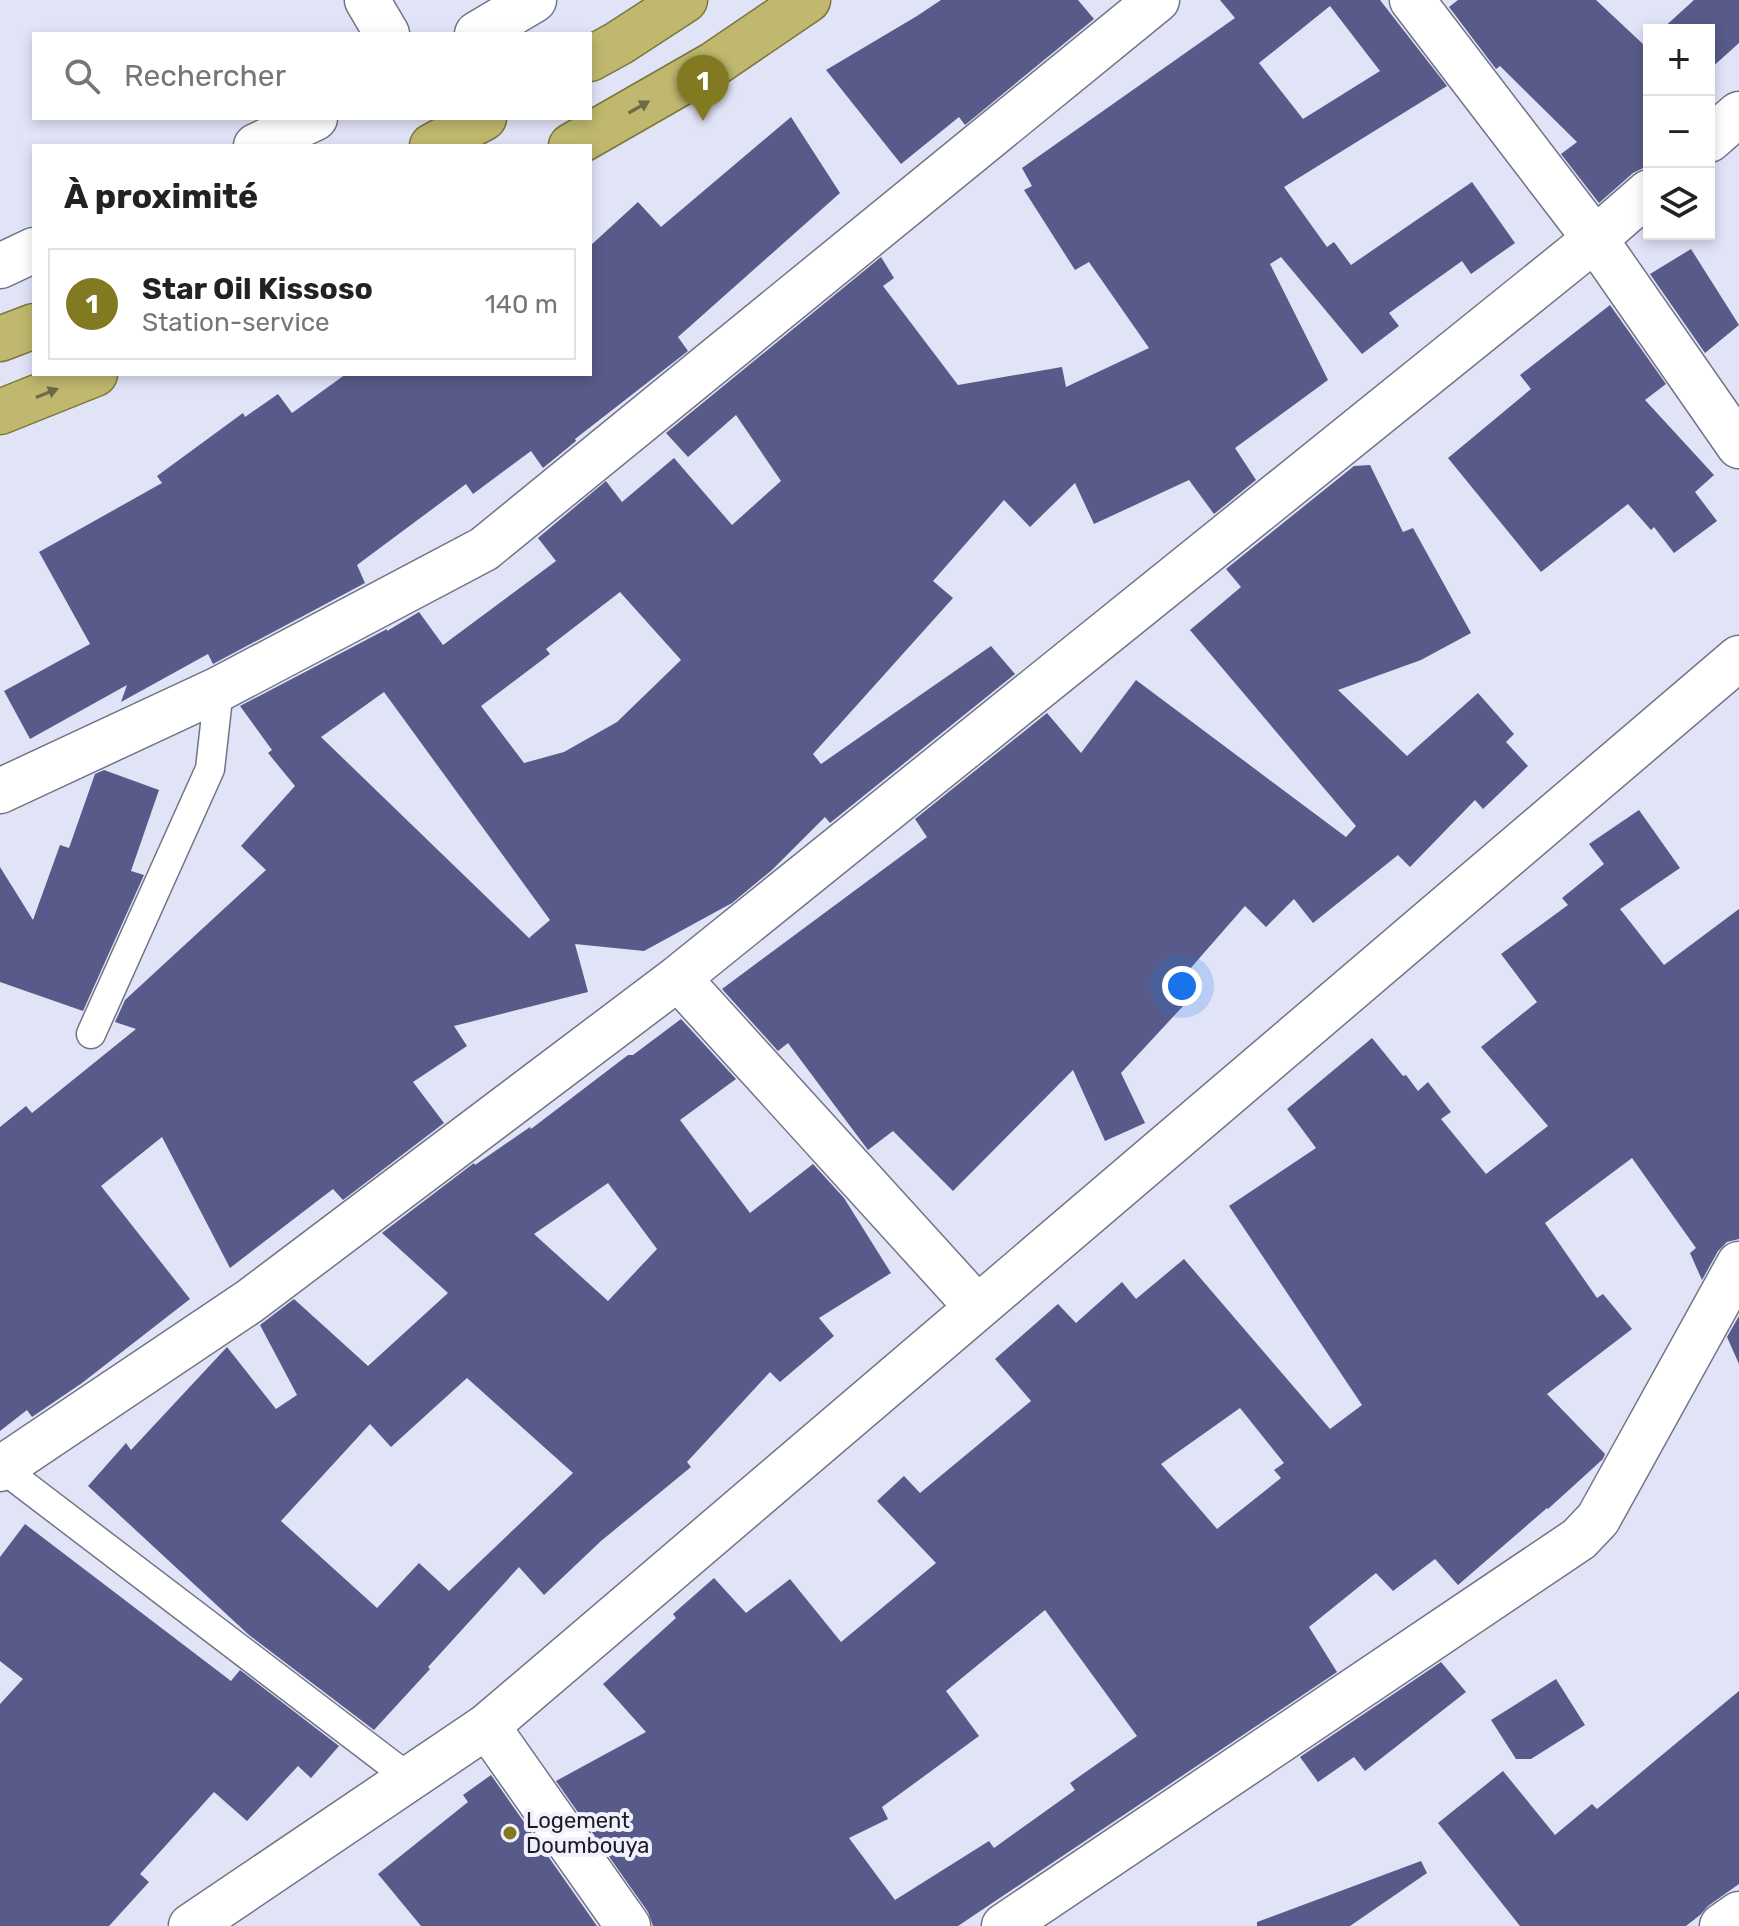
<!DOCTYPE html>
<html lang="fr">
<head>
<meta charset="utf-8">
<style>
  body { margin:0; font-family:Rubik,sans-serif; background:#f2f2f2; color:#222 }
  .controls { position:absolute; right:24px; top:24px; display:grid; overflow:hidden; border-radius:0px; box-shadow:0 4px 12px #0003 }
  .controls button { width:72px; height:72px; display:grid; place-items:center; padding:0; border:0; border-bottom:2px solid #e0e0e0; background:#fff; color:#222; font:40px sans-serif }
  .you { position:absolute; left:1182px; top:986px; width:28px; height:28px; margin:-20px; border:6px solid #fff; border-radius:50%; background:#1a73e8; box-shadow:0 0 0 12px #1a73e833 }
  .badge { display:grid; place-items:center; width:52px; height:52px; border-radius:50%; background:#827a20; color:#fff; font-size:26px; font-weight:700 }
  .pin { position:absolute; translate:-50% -66px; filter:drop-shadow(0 2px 4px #0008) }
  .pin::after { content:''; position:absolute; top:42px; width:28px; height:24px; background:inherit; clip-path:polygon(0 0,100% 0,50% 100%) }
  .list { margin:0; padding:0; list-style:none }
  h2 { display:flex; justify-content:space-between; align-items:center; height:104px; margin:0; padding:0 32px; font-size:34px }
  h2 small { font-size:26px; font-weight:400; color:#767676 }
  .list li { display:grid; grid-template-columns:52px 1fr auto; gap:24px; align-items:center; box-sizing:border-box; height:112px; margin:0 16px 16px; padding:0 16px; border:2px solid #e0e0e0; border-radius:0px }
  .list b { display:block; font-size:30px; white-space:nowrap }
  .list p { margin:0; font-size:26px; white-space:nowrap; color:#767676 }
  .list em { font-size:26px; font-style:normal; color:#767676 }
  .icon { flex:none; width:44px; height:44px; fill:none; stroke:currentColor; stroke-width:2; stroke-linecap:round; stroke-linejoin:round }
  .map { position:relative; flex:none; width:1739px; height:1926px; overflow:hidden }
  .search { position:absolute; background:#fff; box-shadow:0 4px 12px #0003; left:32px; top:32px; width:560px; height:88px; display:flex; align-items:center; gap:20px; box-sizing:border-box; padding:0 28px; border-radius:0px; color:#767676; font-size:30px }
  .panel { position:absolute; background:#fff; box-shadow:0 4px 12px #0003; left:32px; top:144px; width:560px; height:232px; border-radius:0px }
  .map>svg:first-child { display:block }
  .building { fill:#585b89; fill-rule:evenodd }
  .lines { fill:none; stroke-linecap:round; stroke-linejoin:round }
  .service-casing { stroke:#727486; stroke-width:31 }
  .minor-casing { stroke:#727486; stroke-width:47 }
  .trunk-casing { stroke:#7b763c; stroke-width:47 }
  .service { stroke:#fff; stroke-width:28 }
  .minor { stroke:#fff; stroke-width:44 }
  .trunk { stroke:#bfb86e; stroke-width:44 }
  .oneway { fill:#6d6a48 }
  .poi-dot { fill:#827a20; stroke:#f0f1fd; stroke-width:3 }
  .labels { text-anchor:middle; stroke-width:8; stroke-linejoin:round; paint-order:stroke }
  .poi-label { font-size:22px; fill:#1b1c23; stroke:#f0f1fd; text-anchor:start }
</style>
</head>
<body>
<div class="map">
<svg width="1739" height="1926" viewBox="0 0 1739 1926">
  <rect width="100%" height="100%" fill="#e1e3f7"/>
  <path class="building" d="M941 0H1078L1094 19 965 125 959 117 901 164 826 70 917 16Z
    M1220 0H1380L1447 86 1284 187 1327 247 1334 242 1351 265 1472 182 1515 243 1471 274 1462 261 1389 313 1399 326 1362 354 1281 257 1270 264 1328 380 1235 448 1256 480 1214 514 1189 480 1094 524 1075 483 1030 527 1004 500 933 581 953 598 813 754 821 764 991 646 1015 674 830 823 825 817 772 870 732 903 644 951 575 944 588 992 454 1026 467 1046 413 1082 444 1123 343 1200 333 1189 230 1268 162 1137 101 1186 190 1299 82 1383 32 1417 27 1410 0 1431V1127L26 1106 32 1113 136 1029 115 1022 125 1000 266 870 241 846 295 786 268 753 272 750 240 706 387 629V631L419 612 443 645 556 561 538 538 606 481 622 502 674 458 732 525 781 481 736 415 688 457 666 433 881 257 894 278 883 286 958 385 1062 367 1066 387 1149 348 1089 262 1075 270 1024 190 1032 186 1022 168 1235 18ZM1330 6 1380 71 1303 119 1259 63ZM620 592 681 660 617 722 564 752 524 763 481 706 550 654 546 649ZM384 692 550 920 529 938 321 737Z
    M1458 0H1596L1644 45 1649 41V168H1643L1633 173 1599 203 1561 154 1577 142 1500 66 1496 69 1449 7Z
    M1694 0H1739V43L1709 70V30H1661Z
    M791 117 840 193 678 337 688 351 575 439 576 441 543 468 531 451 473 494 466 484 357 565 365 583 213 664 208 654 121 702 127 685 30 739 4 691 90 644 39 552 162 483 157 476 243 413 245 417 278 394 292 413 346 374H590V246L638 202 661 227Z
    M1691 249 1739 325 1705 353 1650 274Z
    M1610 305 1666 384 1645 400 1714 475 1695 492 1717 521 1674 553 1654 527 1651 530 1628 504 1541 572 1448 458 1531 389 1520 375Z
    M1370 465 1403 532 1413 528 1471 633 1421 660 1338 690 1407 756 1478 693 1514 734 1506 742 1528 766 1483 809 1475 800 1410 867 1398 855 1313 923 1294 899 1266 927 1245 906 1182 978 1197 991 1121 1073 1145 1123 1105 1141 1073 1070 953 1191 893 1131 868 1150 788 1043 778 1051 722 989 927 837 915 819 1047 713 1081 753 1136 680 1346 837 1356 826 1190 630 1241 587 1226 569 1354 466Z
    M104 770 159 790 131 871 144 875 83 1011 0 982V867L33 920 60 845 69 848 95 774Z
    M1639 810 1680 868 1620 909 1664 965 1739 909V1239L1727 1242 1718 1251 1702 1280 1690 1253 1696 1248 1632 1158 1545 1223 1597 1298 1603 1294 1632 1329 1547 1394 1605 1454 1603 1459 1548 1509 1547 1508 1458 1585 1435 1559 1393 1591 1376 1573 1309 1627 1337 1672 958 1926H653L648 1912 556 1781 646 1732 603 1684 676 1618 673 1614 714 1578 746 1613 790 1579 841 1642 936 1563 877 1501 904 1476 920 1493 1031 1401 995 1359 1058 1304 1076 1323 1122 1282 1136 1299 1184 1259 1330 1429 1362 1405 1229 1206 1316 1148 1287 1109 1372 1038 1403 1076 1406 1075 1418 1091 1428 1082 1451 1112 1441 1119 1486 1174 1548 1126 1481 1047 1537 1002 1501 954 1568 905 1562 898 1604 864 1589 844ZM1240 1408 1284 1463 1274 1470 1281 1478 1217 1529 1161 1464ZM1045 1610 1137 1736 1070 1783 1075 1790 994 1848 989 1841 895 1900 849 1838 888 1819 882 1807 979 1736 946 1691Z
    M681 1019 736 1079 680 1120 750 1213 813 1164 844 1198 891 1273 819 1318 834 1336 780 1382 770 1372 687 1462 691 1467 601 1541 544 1595 519 1567 428 1667 430 1669 374 1730 249 1635 88 1486 126 1443 131 1450 227 1347 276 1409 297 1395 260 1325 294 1299 368 1366 448 1293 382 1233 474 1163 475 1165 530 1127 531 1129 628 1055H633ZM608 1183 657 1249 608 1301 534 1234ZM467 1378 573 1473 449 1591 419 1563 377 1608 281 1521 370 1424 391 1447Z
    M1739 1316V1364L1727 1337Z
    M25 1524 231 1681 240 1670 339 1746 311 1778 298 1766 247 1821 214 1792 140 1874 149 1882 109 1926H0V1704L23 1679 0 1661V1557Z
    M1441 1662 1466 1692 1365 1771 1354 1757 1318 1782 1300 1757Z
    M1556 1679 1585 1725 1531 1759H1516L1491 1720Z
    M1739 1691V1884L1708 1906 1700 1915 1686 1926H1520L1438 1823 1503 1771 1555 1835 1592 1804 1597 1809Z
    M491 1775 597 1926H421L378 1874 468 1802 463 1795Z
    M1421 1861 1427 1873 1350 1926H1257V1922Z"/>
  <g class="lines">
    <defs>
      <path id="service" d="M91 1034 210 769 219 689
        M2 1468 409 1778"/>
      <path id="minor" d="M367 0 387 34
        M1412 0 1595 239 1739 446
        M477 34 534 0
        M1709 140 1739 114
        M256 146 315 118
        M0 266 34 250
        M0 791 219 689 484 549 1157 0
        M678 978 977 1307
        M0 1469 250 1301 678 978 1595 239 1649 192
        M487 1726 628 1926
        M191 1926 487 1726 1739 658
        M1004 1926 1579 1539 1598 1519 1739 1264
        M1722 1926 1739 1914"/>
      <path id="trunk" d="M590 59 619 43 685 0
        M432 146 484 118
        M571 146 714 64 808 0
        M0 339 34 326
        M0 412 95 374"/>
    </defs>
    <use href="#service" class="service-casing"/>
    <use href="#minor" class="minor-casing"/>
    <use href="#trunk" class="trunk-casing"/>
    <use href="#service" class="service"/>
    <use href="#minor" class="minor"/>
    <use href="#trunk" class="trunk"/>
  </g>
  <defs><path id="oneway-solid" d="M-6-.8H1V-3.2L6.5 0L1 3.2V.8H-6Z" transform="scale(2)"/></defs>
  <g class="oneway">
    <use href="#oneway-solid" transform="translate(639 107) rotate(-30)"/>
    <use href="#oneway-solid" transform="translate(47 393) rotate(-22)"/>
  </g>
  <circle class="poi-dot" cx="510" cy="1833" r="8"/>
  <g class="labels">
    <g class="poi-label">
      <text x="526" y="1828">Logement<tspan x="526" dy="25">Doumbouya</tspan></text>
    </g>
  </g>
</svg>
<div class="controls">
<button>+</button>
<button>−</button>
<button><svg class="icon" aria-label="layers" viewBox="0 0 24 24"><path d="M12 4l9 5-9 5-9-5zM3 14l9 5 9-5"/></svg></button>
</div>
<div class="you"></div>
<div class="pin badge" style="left:703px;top:121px">1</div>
<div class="search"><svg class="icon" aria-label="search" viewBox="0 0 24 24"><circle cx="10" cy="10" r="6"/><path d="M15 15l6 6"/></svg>Rechercher</div>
<section class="panel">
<h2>À proximité<small></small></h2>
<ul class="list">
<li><span class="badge">1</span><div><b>Star Oil Kissoso</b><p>Station-service</p></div><em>140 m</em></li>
</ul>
</section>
</div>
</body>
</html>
